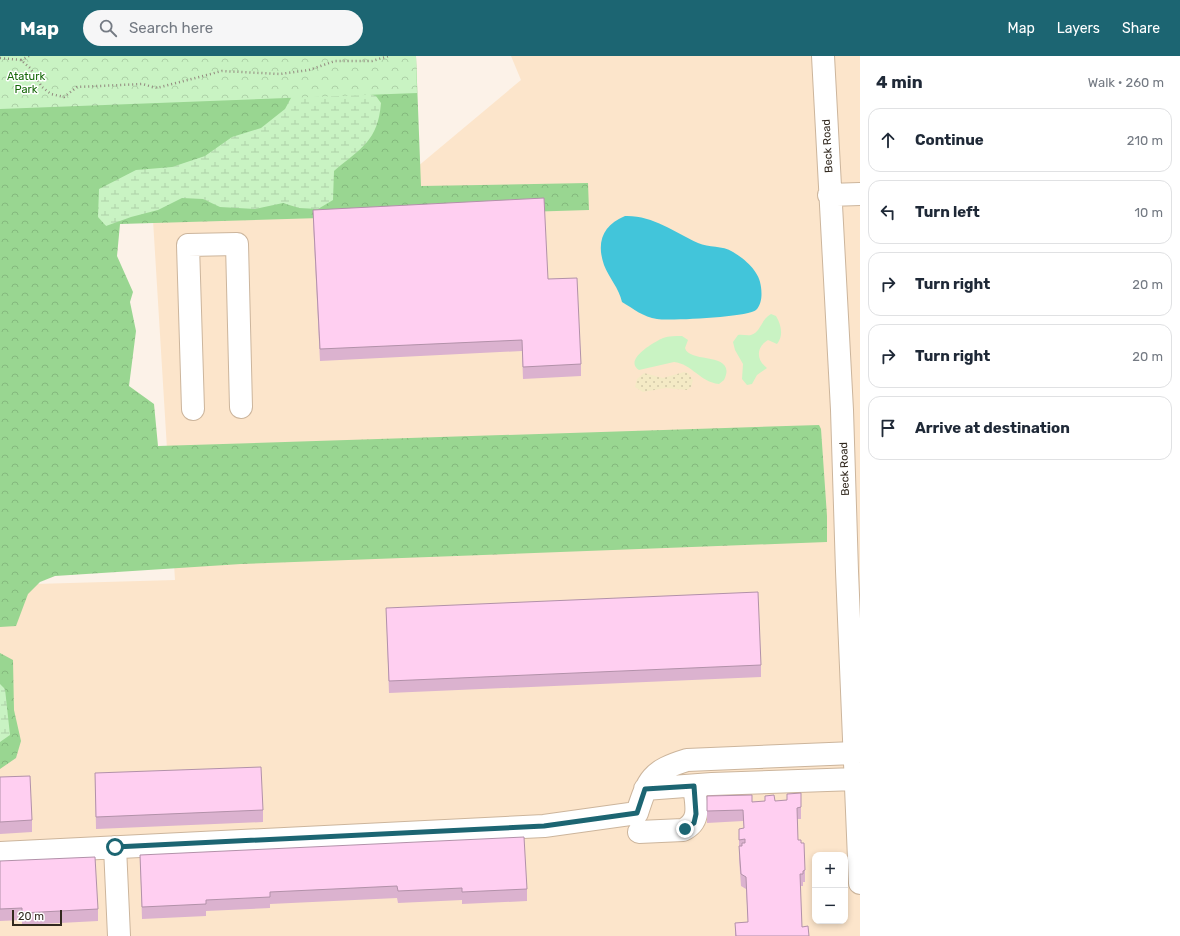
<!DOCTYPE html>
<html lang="en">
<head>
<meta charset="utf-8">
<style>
  body { margin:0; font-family:Rubik,sans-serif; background:#f6f6f7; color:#1f2937 }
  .controls { position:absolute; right:12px; bottom:12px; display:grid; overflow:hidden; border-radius:8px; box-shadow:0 2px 6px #0003 }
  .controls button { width:36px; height:36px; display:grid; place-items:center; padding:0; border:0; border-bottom:1px solid #e0e1e3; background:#fff; color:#1f2937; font:20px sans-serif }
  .scale { position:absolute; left:12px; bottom:10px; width:50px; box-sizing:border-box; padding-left:4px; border:2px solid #32291f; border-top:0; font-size:11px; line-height:14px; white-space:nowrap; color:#32291f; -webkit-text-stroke:3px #fff; paint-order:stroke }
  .stop { position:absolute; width:12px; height:12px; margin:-9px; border:3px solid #1c6572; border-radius:50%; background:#fff }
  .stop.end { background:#1c6572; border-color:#fff; box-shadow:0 1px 4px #0008 }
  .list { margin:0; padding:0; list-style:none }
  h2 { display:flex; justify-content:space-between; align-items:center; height:52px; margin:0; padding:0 16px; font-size:17px }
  h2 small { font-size:13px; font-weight:400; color:#747a83 }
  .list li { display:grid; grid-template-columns:26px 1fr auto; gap:12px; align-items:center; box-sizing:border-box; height:64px; margin:0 8px 8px; padding:0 8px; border:1px solid #e0e1e3; border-radius:12px }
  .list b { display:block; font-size:15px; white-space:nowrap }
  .list em { font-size:13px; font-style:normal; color:#747a83 }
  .icon { flex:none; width:22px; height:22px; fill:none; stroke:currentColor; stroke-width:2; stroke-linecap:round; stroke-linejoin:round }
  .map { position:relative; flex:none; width:860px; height:880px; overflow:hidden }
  header { display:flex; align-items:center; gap:24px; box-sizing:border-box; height:56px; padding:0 20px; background:#1c6572; color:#fff }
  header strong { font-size:19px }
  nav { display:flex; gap:22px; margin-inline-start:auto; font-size:14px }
  .search { width:280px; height:36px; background:#f6f6f7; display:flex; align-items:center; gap:10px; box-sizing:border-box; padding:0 14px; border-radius:22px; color:#747a83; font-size:15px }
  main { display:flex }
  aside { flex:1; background:#fff }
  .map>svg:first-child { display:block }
  .built { fill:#fce5cb; fill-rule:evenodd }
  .forest { fill:url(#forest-crowns) }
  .wetland { fill:url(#wetland-marsh) }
  .sand { fill:url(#sand-dots) }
  .park { fill:url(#park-crowns) }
  .garden { fill:#c9f3c3 }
  .water { fill:#42c5da }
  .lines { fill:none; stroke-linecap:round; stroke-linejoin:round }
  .minor-casing { stroke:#ccb59c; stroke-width:24 }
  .path { stroke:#92887e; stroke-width:2.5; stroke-dasharray:1 3; stroke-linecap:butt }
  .minor { stroke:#fff; stroke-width:22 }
  .wall { fill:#dbb2cf }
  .building { fill:#ffcff1; stroke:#b291a9 }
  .route { stroke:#1c6572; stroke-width:5 }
  .labels { text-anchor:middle; stroke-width:3; stroke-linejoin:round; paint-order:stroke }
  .park-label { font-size:11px; fill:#156708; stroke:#fff }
  .street-label { font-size:11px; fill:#32291f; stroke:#fff }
</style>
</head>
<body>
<header>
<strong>Map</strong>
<div class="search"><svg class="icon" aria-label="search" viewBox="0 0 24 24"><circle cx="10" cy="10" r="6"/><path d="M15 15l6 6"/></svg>Search here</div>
<nav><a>Map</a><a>Layers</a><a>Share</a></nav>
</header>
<main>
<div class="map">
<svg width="860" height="880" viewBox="0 0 860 880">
  <defs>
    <pattern id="forest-crowns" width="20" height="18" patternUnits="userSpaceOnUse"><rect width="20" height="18" fill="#99d691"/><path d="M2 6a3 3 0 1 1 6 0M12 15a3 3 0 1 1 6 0" fill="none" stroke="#84b87d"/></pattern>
    <pattern id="wetland-marsh" width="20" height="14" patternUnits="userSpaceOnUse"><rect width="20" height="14" fill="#c9f3c3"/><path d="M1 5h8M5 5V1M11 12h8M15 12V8" fill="none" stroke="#add0a7"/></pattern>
    <pattern id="sand-dots" width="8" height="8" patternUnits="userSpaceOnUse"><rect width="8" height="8" fill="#f4eac5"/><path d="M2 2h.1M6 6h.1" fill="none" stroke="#d2c9a9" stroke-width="1.8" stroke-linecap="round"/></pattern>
    <pattern id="park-crowns" width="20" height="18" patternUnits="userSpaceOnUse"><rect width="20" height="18" fill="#c9f3c3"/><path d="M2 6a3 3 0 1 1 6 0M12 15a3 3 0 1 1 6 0" fill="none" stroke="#add0a7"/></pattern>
  </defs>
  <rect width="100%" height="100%" fill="#fcf2e8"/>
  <path class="built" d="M511 0H860V880H0V529L175 524 153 164 362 157 521 24ZM815 799H845V865H815Z"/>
  <path class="forest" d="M0 0H416L421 130 588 127 589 154 120 168 117 200 133 236 130 246 136 275 129 330 154 348 158 390 819 369 821 373 827 460V486L241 508 55 520 40 526 28 538 16 570 0 571Z
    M0 597 13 604 14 654 21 685 16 702 0 713Z"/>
  <path class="wetland" d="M298 29 363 36 376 40 381 47C378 85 361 92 334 115L333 144 318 153 299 152 283 147 255 153 220 151 203 143 182 142 158 154 131 161 106 170 98 161 99 133 136 114 172 111 205 100 232 81 261 72 285 53Z
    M0 628 5 633 10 679 0 686Z"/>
  <path class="sand" d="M684 316 688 317 693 324 691 331 687 334 666 332 643 336 635 331 637 323 644 317 663 322Z"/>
  <path class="park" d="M0 0H416L417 37 0 53Z"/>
  <path class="garden" d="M771 258 776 260C781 268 784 280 777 288L768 284C756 291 756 304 767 312L757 319 752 328 747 329 742 323 743 308 735 294 733 286 738 279C742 278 747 280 751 279 761 276 761 263 771 258Z
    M682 280 688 284 685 292C689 308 738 295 724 324L719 328C700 326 692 308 674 306L639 314C623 304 654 286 663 282 669 280 675 280 682 280Z"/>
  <path class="water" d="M625 160C652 159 674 176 698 187 709 192 722 189 733 196 745 203 760 216 761 231 762 238 762 248 756 254 749 261 670 265 657 263 643 261 634 253 622 246 619 232 609 222 604 209 596 186 603 169 625 160Z"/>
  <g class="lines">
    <defs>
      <path id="minor" d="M823 0 842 354 847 515 860 827
        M829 139 860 138
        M193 353 188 189 237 188 241 351
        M645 733 712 728 856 723
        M639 776 683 774C702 765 696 748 694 730
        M115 791 119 880
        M0 797 544 770 637 757C648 723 651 715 687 704L854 697"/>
    </defs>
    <use href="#minor" class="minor-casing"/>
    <path class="path" d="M0 2 21 4 30 12 42 31 51 38 64 41 77 31 142 28 157 32 222 15 280 18 309 14 335 5H372L389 0
      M21 4 29 0"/>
    <use href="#minor" class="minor"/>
  </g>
  <path class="wall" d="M313 154 548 223 581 308V320L523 323 522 295 320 305 313 165Z
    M386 552 761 609V621L389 637Z
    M95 717 263 754V766L96 773Z
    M0 721 32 764V776L0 778Z
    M707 740 752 746 775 745 801 751V763H797L798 784 805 814V826H803V830H800L802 871 809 880H735V867L748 866 746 833 741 830 739 802V773L744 772 743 765 707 767Z
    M140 799 527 833V845L462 848V844L398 847 397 842 270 848V852L206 855V860L142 863Z
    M0 805 98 853V865L22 869V864L0 865Z"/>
  <path class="building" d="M544 142 548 223 577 222 581 308 523 311 522 284 320 293 313 154Z
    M758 536 761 609 389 625 386 552Z
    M261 711 263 754 96 761 95 717Z
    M30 720 32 764 0 766V721Z
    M801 737V751L797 752 798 784H801V787H804L805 814 803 815V818H800L802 871 808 870 809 880H736L735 867 748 866 746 821 741 818 739 790H742V787H745V783L739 784V773L744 772 743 754 707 755V740L752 739V746L765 745V740L774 739 775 745 787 744V738Z
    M524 781 527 833 462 836V832L398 835 397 830 270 836V841L206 844V848L142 851 140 799Z
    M95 801 98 853 22 857V852L0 853V805Z"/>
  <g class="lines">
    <path class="route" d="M115 791 544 770 637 757 645 733 694 730 696 758 694 767 685 773"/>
  </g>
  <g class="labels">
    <g class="park-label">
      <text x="26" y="24">Ataturk<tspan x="26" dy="13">Park</tspan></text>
    </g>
    <g class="street-label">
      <text transform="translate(827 90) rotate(-93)" y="4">Beck Road</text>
      <text transform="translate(844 413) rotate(-92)" y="4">Beck Road</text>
    </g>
  </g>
</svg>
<div class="controls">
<button>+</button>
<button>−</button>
</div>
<div class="scale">20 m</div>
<div class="stop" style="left:115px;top:791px"></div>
<div class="stop end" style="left:685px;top:773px"></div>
</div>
<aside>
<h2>4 min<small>Walk · 260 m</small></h2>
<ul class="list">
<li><svg class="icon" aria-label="ahead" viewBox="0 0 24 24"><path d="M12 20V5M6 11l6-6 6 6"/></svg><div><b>Continue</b></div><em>210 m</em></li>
<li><svg class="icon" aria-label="left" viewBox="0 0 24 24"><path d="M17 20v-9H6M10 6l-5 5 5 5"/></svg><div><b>Turn left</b></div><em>10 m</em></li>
<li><svg class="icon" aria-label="right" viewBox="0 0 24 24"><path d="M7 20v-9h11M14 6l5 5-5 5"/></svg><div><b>Turn right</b></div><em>20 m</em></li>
<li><svg class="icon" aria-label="right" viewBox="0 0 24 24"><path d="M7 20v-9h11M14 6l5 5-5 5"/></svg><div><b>Turn right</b></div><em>20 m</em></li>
<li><svg class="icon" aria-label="arrive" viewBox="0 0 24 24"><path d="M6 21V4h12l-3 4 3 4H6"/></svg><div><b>Arrive at destination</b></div></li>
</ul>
</aside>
</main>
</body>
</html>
